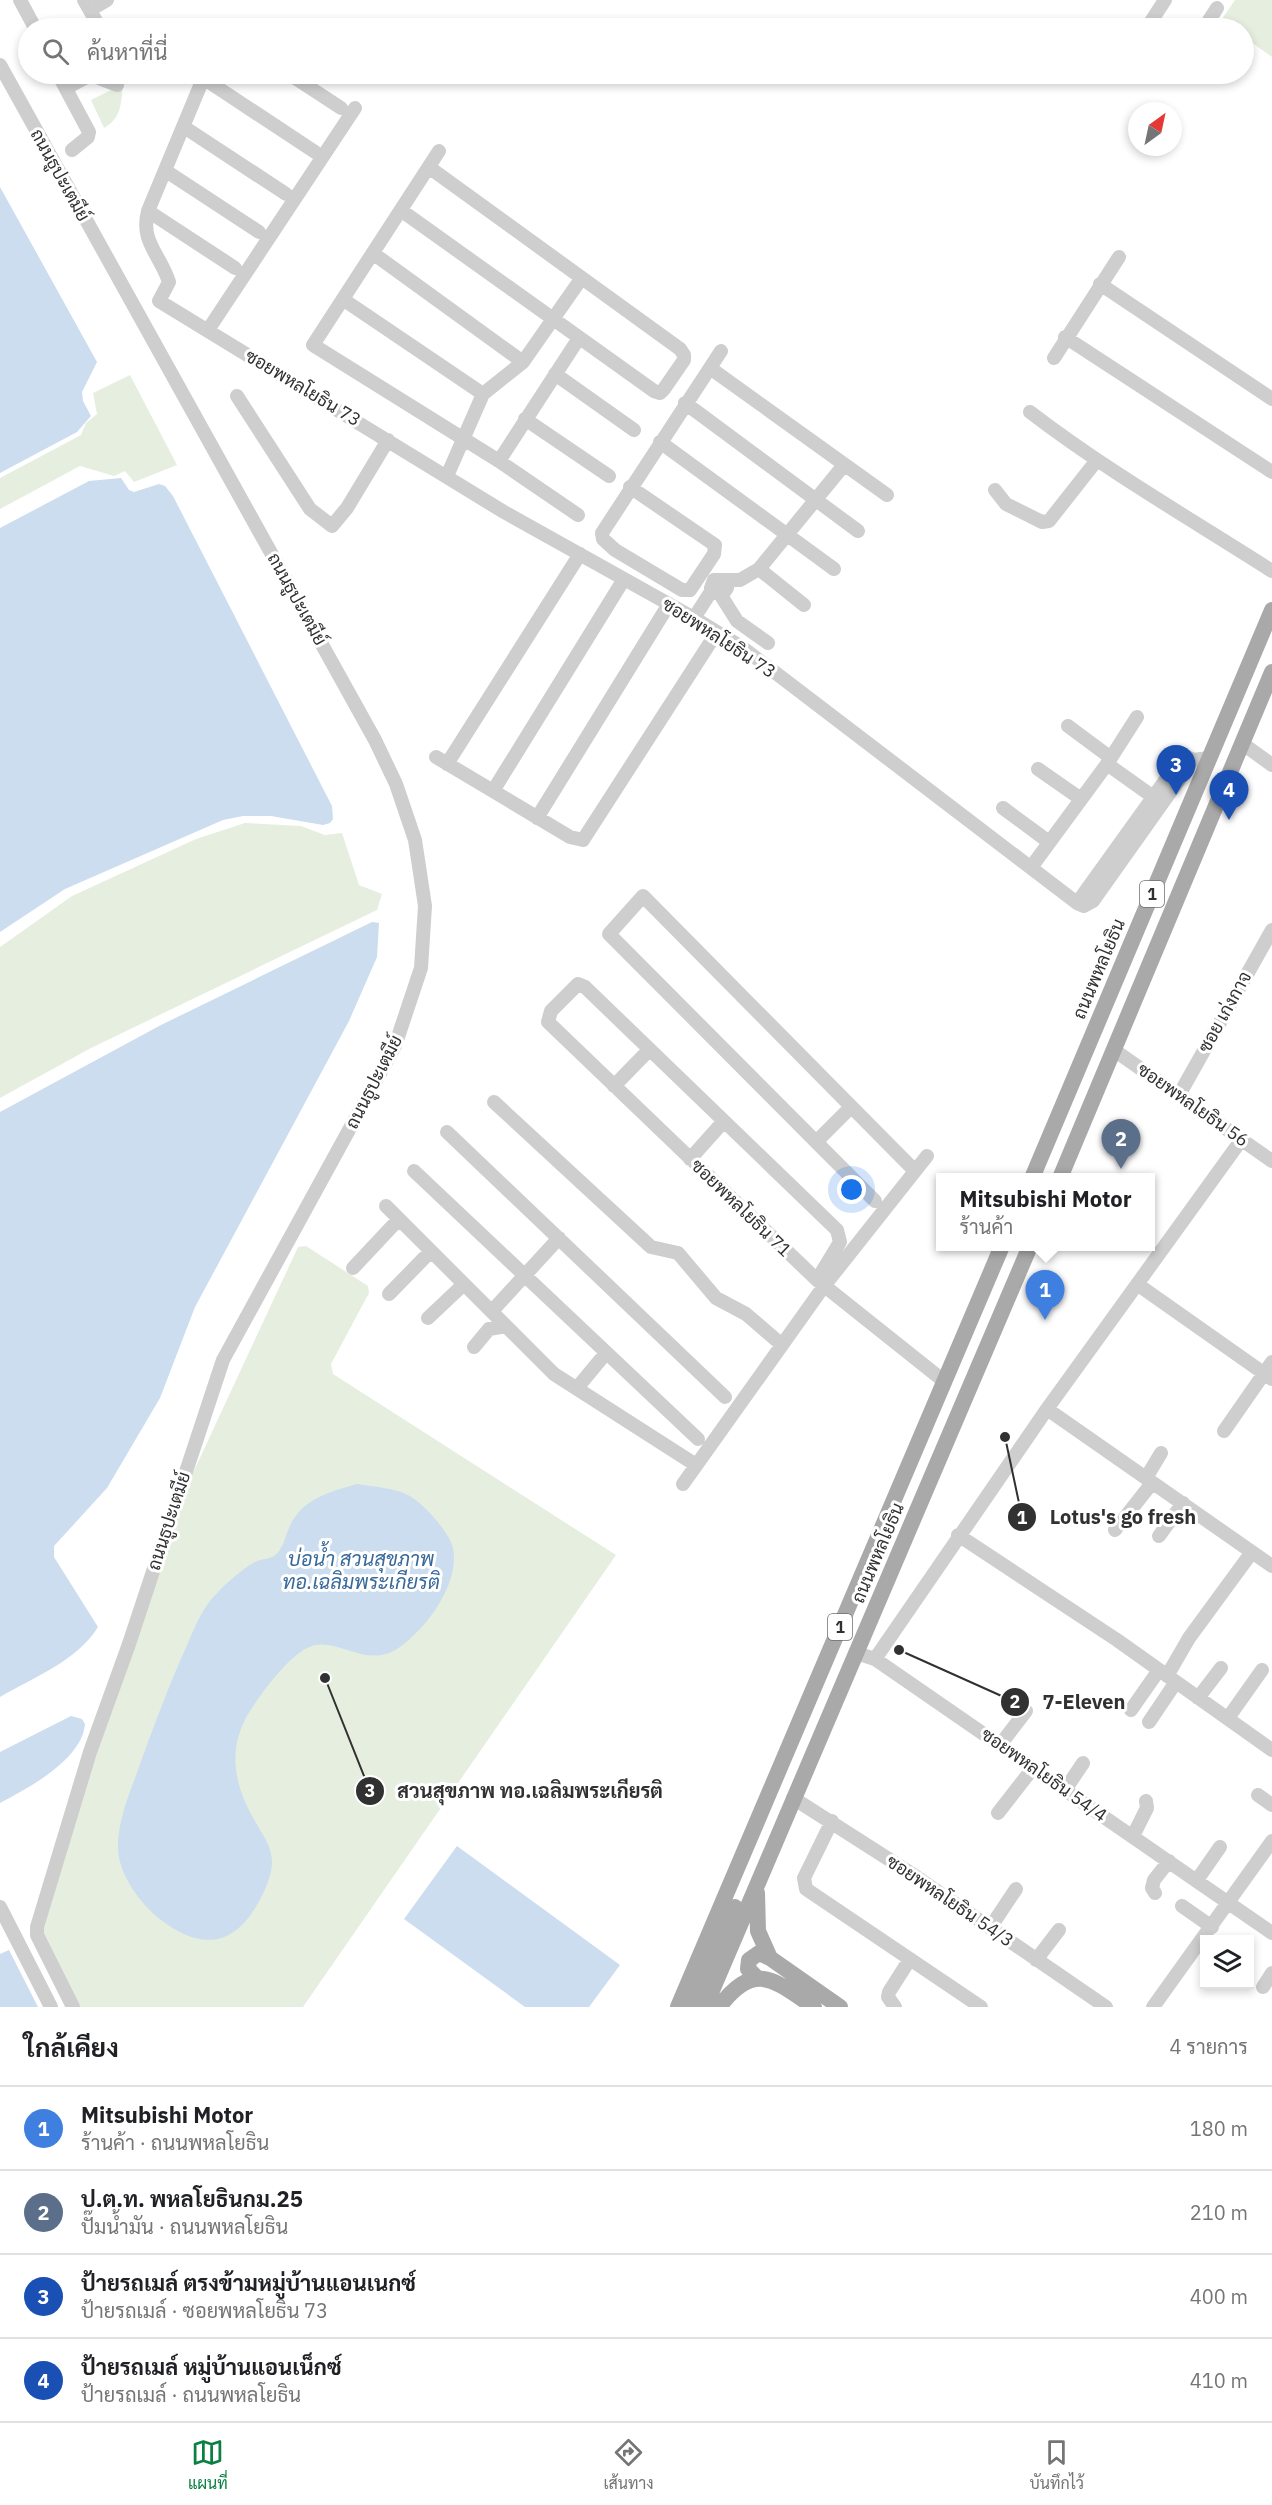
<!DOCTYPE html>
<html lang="th">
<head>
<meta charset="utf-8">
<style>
  body { margin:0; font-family:"IBM Plex Sans",Sarabun,sans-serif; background:#f2f2f2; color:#202124 }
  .controls { position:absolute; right:18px; bottom:18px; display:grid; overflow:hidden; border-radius:0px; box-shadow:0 3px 9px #0003 }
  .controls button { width:54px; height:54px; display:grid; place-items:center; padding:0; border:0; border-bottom:2px solid #e0e0e0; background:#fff; color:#202124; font:30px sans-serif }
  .compass { position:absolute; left:1128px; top:102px; width:54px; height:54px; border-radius:50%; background:#fff; box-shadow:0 3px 9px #0003; rotate:33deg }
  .you { position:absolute; left:852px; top:1190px; width:21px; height:21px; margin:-15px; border:4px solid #fff; border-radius:50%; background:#1a73e8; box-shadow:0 0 0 9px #1a73e833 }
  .badge { display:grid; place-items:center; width:39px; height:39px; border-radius:50%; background:#0b8043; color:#fff; font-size:20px; font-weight:700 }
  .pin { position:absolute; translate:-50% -50px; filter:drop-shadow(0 2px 3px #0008) }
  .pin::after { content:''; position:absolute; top:32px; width:21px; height:18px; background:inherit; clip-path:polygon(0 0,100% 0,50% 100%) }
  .popup { position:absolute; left:936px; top:1173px; width:219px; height:78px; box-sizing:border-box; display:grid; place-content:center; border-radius:0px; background:#fff; filter:drop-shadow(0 2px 4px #0005); font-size:20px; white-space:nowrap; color:#757577 }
  .popup b { font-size:22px; color:#202124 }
  .popup::after { content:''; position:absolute; left:50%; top:100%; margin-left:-12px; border:12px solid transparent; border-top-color:#fff }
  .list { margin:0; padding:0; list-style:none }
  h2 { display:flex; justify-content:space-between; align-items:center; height:78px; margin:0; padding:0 24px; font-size:26px }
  h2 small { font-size:20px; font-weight:400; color:#757577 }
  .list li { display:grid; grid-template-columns:39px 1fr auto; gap:18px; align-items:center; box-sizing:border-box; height:84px; padding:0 24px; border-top:2px solid #e0e0e0 }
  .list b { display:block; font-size:22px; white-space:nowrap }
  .list p { margin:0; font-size:20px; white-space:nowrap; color:#757577 }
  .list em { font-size:20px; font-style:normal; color:#757577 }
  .icon { flex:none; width:33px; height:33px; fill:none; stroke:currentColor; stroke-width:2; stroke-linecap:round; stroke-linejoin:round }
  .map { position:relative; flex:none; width:1272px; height:2007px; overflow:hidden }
  .search { position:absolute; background:#fff; box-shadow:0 3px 9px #0003; left:18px; right:18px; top:18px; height:66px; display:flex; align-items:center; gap:15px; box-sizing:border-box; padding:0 21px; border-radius:33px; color:#757577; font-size:22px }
  .sheet { height:414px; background:#fff }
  nav { display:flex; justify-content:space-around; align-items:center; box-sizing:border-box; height:84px; border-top:2px solid #e0e0e0; background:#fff; font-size:16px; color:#757577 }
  nav a { display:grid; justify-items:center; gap:3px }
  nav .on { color:#0b8043 }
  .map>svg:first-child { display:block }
  .green { fill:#e6efdf }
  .water { fill:#cbddef }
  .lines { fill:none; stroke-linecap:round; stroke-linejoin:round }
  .minor { stroke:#cecece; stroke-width:14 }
  .major { stroke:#a9a9a9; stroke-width:16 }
  .labels { text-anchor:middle; stroke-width:6; stroke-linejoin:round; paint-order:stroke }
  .shield { fill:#fff; stroke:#6f6f6f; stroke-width:1.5 }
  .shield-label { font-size:16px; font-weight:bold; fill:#313131 }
  .street-label { font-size:18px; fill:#313131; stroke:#fff }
  .water-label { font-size:20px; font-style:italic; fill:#39699a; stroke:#fff }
  .leader { fill:none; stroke:#313131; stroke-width:2 }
  .callout-dot { fill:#313131; stroke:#fff; stroke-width:2 }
  .mark-label { font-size:18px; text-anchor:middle; font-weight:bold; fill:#fff }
  .callout-label { font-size:20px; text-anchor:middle; font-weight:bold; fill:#313131; stroke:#fff; stroke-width:6; stroke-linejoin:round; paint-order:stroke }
</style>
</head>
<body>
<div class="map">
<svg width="1272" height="2007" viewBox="0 0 1272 2007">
  <rect width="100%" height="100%" fill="#fff"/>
  <path class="green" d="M1235 0H1272V57L1244 37V28H1230L1220 22Z
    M123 84C121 103 122 118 104 128L91 100Z
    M130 375 177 465 134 482 125 471 114 476 80 466 0 509V478L81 435 86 423 97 414 93 393Z
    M245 823 301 826 325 835 342 833 359 885 382 894 377 910 91 1048 0 1098V947L72 896 196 839Z
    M306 1246 368 1286 369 1293 331 1364 333 1374 616 1555 303 2007H73L37 1935 89 1761 185 1490 298 1247Z"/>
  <path class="water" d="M0 187 97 362 82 392 83 401 91 416 77 432 0 473Z
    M121 478 129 490 134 492 159 484 165 486 173 496 332 806 333 819 330 823 323 825 271 816H243L223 820 65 889 0 932V528L89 481Z
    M372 922 379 923 377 957 349 1021 195 1307 160 1398 107 1488 54 1546V1557L98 1627C77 1661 34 1677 0 1697V1112L161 1025Z
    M357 1484C373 1487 400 1488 413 1498 426 1507 450 1533 453 1548 460 1584 427 1627 400 1647 365 1672 336 1633 307 1648 287 1658 258 1697 247 1716 227 1752 235 1787 255 1821 262 1834 272 1846 272 1862 272 1876 264 1893 257 1905 232 1948 199 1949 161 1920 141 1905 119 1875 118 1849 117 1822 130 1792 139 1767 153 1728 167 1690 184 1652 191 1637 197 1619 207 1605 217 1591 239 1571 255 1562 261 1559 269 1559 274 1556 283 1550 285 1537 289 1528 301 1499 329 1492 357 1484Z
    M71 1716 82 1719 85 1724C82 1760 28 1788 0 1803V1752Z
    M457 1846 620 1965 589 2007H525L404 1919Z
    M9 1950 38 2007H0V1954Z"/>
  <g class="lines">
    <path class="minor" d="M20 0 35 28
      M84 0 100 28
      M90 10 107 0
      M1150 23 1165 0
      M1204 28 1217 8
      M0 65 375 740 396 784 415 840 425 906 421 968 395 1046 223 1360 129 1644 90 1752 37 1927V1935L73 2007
      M58 74 89 132 88 137 72 150
      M205 74 148 211C140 242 160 254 169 282L159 301 504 512 694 618 743 648 1077 903 1084 906 1093 901 1193 760 1209 758
      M289 74 341 108
      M91 75 117 85
      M203 78 315 152
      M66 88 92 74
      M184 127 286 194
      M439 151 313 345 499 461 578 515
      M166 171 259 232
      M148 211 235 268
      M402 211 654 391 660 393 664 389 684 360V355L680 349 430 168
      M374 254 523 362
      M1100 284 1272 399
      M344 300 483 394
      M208 330 355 108
      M1065 337 1272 472
      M1054 358 1119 257
      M710 368 887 495
      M555 374 634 430
      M237 396 310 509 332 526 347 508 388 440
      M685 403 858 531
      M1030 412C1107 471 1191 519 1272 571
      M525 419 609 476
      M660 442 834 569
      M499 461 579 338
      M447 476 483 394 523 362 581 279
      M630 487 715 545 714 554 690 590H682L615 550 603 539 602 533 721 351
      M995 490 1006 504 1042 522 1049 521 1097 460
      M759 569 804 605
      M725 580 727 588 724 592 715 593 711 588 714 580H740L759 569 844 465
      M720 594 737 621 768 643
      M694 618 712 590
      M1068 726 1111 758
      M1243 744 1272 765
      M436 757 570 837 583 840 717 632
      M447 764 580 554
      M1107 764 1159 801
      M1038 769 1081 799
      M493 791 624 579
      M1003 808 1049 842
      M537 818 669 604
      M1035 862 1107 764 1137 717
      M1077 903 1182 757 1185 756 1193 760
      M1114 1050 1272 1161
      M614 1086 649 1050
      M1179 1095 1272 930
      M494 1102 651 1247 678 1253 716 1298 746 1314 782 1345
      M447 1132 725 1397
      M816 1142 851 1107
      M690 1159 724 1121
      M414 1171 698 1439
      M875 1201 609 934 643 896 915 1171
      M386 1206 554 1374 696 1465
      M353 1268 399 1219
      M817 1280 840 1242 837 1230 585 987 578 984 551 1011 548 1022 817 1280 945 1382
      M1137 1284 1272 1379
      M389 1294 431 1251
      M492 1311 559 1238
      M428 1318 464 1284
      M474 1347 489 1329 506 1326
      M577 1388 606 1353
      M1047 1409 1272 1566
      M1224 1431 1272 1362
      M1146 1478 1161 1453
      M683 1484 824 1286 927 1156
      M1115 1530 1152 1483
      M958 1535 1117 1640 1272 1750
      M1159 1536 1183 1503
      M856 1653 875 1659 1272 1933
      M875 1659 1047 1409 1242 1139
      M1167 1676 1189 1638 1252 1552
      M1198 1698 1221 1668
      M1131 1710 1159 1670
      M1228 1718 1262 1670
      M1149 1722 1176 1682
      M1000 1745 1026 1711
      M1065 1790 1083 1763
      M1258 1795 1272 1805
      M793 1798 915 1876 1106 2007
      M998 1813 1033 1768
      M832 1821 804 1878 806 1889 981 2007
      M1133 1836 1147 1808 1146 1801
      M1197 1880 1220 1847
      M1155 1893 1152 1888 1154 1880 1169 1861
      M1182 1906 1212 1927
      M0 1907 51 2007
      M990 1928 1016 1889
      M1036 1960 1059 1930
      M1263 1987 1272 1973
      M895 2007 888 1997 889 1992 910 1959
      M1153 2007 1272 1841"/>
    <path class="major" d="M1032 1178 1272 610
      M1060 1178 1272 672
      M757 1893 758 1931 770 1958 840 2007
      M757 1978 748 1969 749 1960 759 1953 770 1958
      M678 2007 1002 1246
      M692 2007 735 1907
      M705 2007 1030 1246
      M719 2007C755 1960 774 1980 814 2007"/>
  </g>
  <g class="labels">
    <g class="shield">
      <rect x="1140" y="881" width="24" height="26" rx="4.5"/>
      <rect x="828" y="1614" width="24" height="26" rx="4.5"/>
    </g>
    <g class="shield-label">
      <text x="1152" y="900">1</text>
      <text x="840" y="1633">1</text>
    </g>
    <g class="street-label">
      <text transform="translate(60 175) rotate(61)" y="6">ถนนธูปะเตมีย์</text>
      <text transform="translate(303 388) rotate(31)" y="6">ซอยพหลโยธิน 73</text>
      <text transform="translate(297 599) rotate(61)" y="6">ถนนธูปะเตมีย์</text>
      <text transform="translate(719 638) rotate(33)" y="6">ซอยพหลโยธิน 73</text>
      <text transform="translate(1099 969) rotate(-67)" y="6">ถนนพหลโยธิน</text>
      <text transform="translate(1225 1012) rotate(-61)" y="6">ซอย เก่งกาจ</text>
      <text transform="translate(374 1082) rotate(-63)" y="6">ถนนธูปะเตมีย์</text>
      <text transform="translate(1193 1105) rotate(35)" y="6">ซอยพหลโยธิน 56</text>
      <text transform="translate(741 1208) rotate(44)" y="6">ซอยพหลโยธิน 71</text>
      <text transform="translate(169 1521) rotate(-72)" y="6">ถนนธูปะเตมีย์</text>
      <text transform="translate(878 1553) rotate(-67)" y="6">ถนนพหลโยธิน</text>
      <text transform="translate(1044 1775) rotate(35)" y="6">ซอยพหลโยธิน 54/4</text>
      <text transform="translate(950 1901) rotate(34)" y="6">ซอยพหลโยธิน 54/3</text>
    </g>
    <g class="water-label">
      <text x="361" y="1566">บ่อน้ำ สวนสุขภาพ<tspan x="361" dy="23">ทอ.เฉลิมพระเกียรติ</tspan></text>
    </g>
  </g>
  <path class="leader" d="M1005 1437L1022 1517M899 1650L1015 1702M325 1678L370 1791"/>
  <g class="callout-dot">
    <circle cx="1005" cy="1437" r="6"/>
    <circle cx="899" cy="1650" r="6"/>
    <circle cx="325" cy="1678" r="6"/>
    <circle cx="1022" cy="1517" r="15"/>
    <circle cx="1015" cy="1702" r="15"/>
    <circle cx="370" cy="1791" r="15"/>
  </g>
  <g class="mark-label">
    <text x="1022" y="1524">1</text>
    <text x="1015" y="1708">2</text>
    <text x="370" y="1797">3</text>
  </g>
  <g class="callout-label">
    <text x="1123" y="1524">Lotus's go fresh</text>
    <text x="1084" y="1709">7-Eleven</text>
    <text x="530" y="1798">สวนสุขภาพ ทอ.เฉลิมพระเกียรติ</text>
  </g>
</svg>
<div class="controls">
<button><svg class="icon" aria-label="layers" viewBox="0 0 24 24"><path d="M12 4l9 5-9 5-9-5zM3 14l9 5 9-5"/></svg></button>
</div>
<svg class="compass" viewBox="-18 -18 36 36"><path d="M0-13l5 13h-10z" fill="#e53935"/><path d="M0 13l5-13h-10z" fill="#757577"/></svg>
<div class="you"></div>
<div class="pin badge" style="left:1045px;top:1320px;background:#3f7fe0">1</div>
<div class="popup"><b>Mitsubishi Motor</b>ร้านค้า</div>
<div class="pin badge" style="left:1121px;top:1169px;background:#5c6f8a">2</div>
<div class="pin badge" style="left:1176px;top:795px;background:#1a4fb4">3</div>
<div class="pin badge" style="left:1229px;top:820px;background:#1a4fb4">4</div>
<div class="search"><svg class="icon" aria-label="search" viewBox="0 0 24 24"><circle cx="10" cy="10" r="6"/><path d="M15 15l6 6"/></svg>ค้นหาที่นี่</div>
</div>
<section class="sheet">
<h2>ใกล้เคียง<small>4 รายการ</small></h2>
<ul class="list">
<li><span class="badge" style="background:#3f7fe0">1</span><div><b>Mitsubishi Motor</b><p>ร้านค้า · ถนนพหลโยธิน</p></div><em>180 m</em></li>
<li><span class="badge" style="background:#5c6f8a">2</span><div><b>ป.ต.ท. พหลโยธินกม.25</b><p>ปั๊มน้ำมัน · ถนนพหลโยธิน</p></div><em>210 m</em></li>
<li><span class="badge" style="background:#1a4fb4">3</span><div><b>ป้ายรถเมล์ ตรงข้ามหมู่บ้านแอนเนกซ์</b><p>ป้ายรถเมล์ · ซอยพหลโยธิน 73</p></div><em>400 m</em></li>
<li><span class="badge" style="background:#1a4fb4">4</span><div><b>ป้ายรถเมล์ หมู่บ้านแอนเน็กซ์</b><p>ป้ายรถเมล์ · ถนนพหลโยธิน</p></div><em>410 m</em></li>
</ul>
</section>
<nav>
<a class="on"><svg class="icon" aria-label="map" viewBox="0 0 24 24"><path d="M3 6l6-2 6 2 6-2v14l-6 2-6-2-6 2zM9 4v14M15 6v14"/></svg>แผนที่</a>
<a><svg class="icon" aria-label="directions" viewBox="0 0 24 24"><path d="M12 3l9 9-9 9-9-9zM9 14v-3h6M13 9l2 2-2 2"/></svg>เส้นทาง</a>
<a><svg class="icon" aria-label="saved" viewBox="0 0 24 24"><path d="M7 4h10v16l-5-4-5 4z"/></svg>บันทึกไว้</a>
</nav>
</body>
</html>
